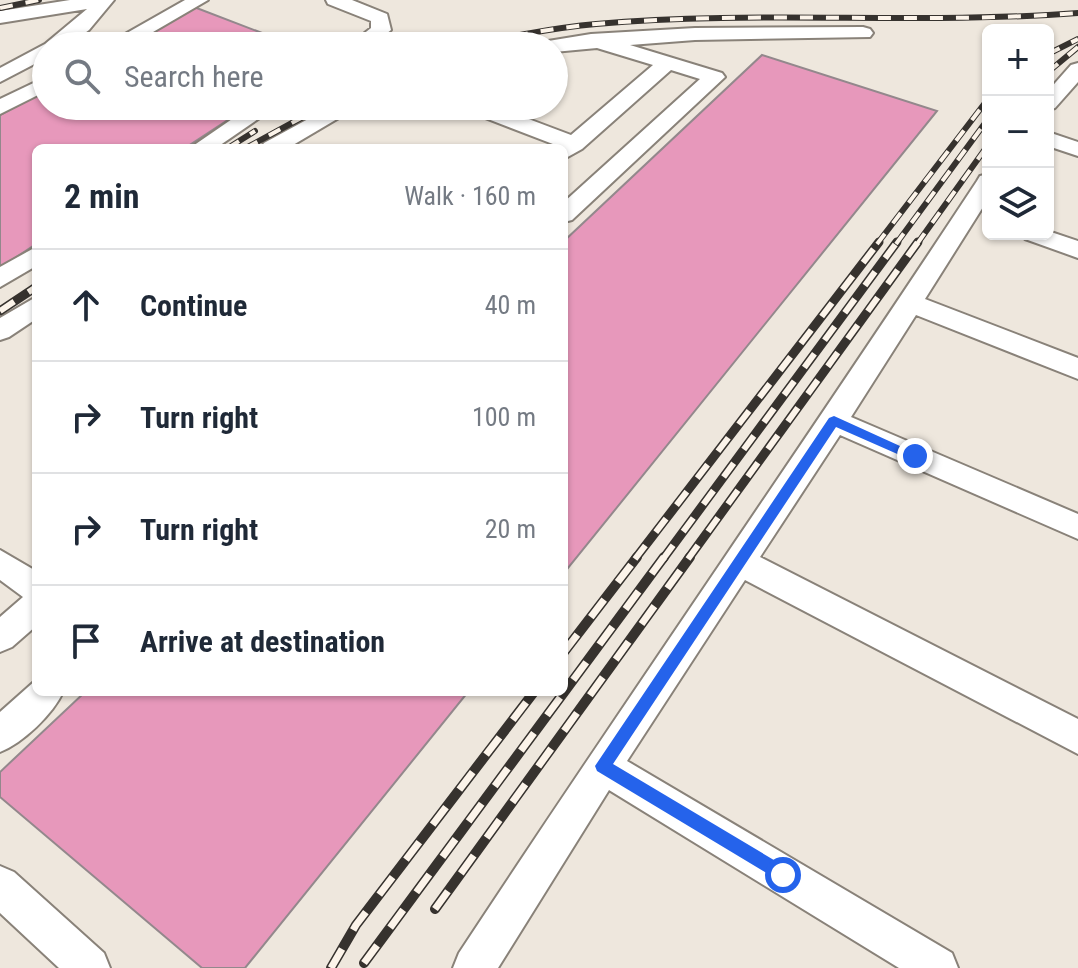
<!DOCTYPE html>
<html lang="en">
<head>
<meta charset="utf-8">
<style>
  body { margin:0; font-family:"Roboto Condensed",sans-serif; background:#f2f2f3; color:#1f2937 }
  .controls { position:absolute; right:24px; top:24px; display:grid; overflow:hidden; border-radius:12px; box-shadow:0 2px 6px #0004 }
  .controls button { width:72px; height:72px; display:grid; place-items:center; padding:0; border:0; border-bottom:2px solid #e0e1e3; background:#fff; color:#1f2937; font:40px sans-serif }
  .stop { position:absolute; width:24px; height:24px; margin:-18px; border:6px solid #2563eb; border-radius:50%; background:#fff }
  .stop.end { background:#2563eb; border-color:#fff; box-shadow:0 2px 8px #0008 }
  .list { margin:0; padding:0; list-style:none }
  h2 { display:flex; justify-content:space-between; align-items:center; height:104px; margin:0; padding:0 32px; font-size:34px }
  h2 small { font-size:26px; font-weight:400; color:#747a83 }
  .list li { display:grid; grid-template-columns:52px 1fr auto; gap:24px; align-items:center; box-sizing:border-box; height:112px; padding:0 32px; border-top:2px solid #e0e1e3 }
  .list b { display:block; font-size:30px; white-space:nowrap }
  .list em { font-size:26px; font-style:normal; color:#747a83 }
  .icon { flex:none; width:44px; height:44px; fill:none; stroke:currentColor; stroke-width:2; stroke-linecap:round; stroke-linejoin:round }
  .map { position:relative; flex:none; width:1078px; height:968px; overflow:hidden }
  .search { position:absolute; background:#fff; box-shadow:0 2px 6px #0004; left:32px; top:32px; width:536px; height:88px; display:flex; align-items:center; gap:20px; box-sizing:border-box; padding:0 28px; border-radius:44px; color:#747a83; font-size:30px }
  .panel { position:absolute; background:#fff; box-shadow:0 2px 6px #0004; left:32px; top:144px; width:536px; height:552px; border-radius:12px }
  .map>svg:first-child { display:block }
  .building { fill:#e798bb; stroke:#93888c; stroke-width:2 }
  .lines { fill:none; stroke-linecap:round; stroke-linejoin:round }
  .minor-casing { stroke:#898279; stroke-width:4 }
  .minor { fill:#fff; fill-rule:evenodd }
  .rail-far2-casing { stroke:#36322e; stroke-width:6 }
  .rail-far1-casing { stroke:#36322e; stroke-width:9 }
  .rail-casing { stroke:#36322e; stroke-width:10 }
  .rail-far2 { stroke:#fcf4ea; stroke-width:4; stroke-dasharray:13; stroke-linecap:butt }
  .rail-far1 { stroke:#fcf4ea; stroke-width:6; stroke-dasharray:17; stroke-linecap:butt }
  .rail { stroke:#fcf4ea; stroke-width:7; stroke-dasharray:22; stroke-linecap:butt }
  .route { fill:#2563eb }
</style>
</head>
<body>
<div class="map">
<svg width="1078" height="968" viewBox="0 0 1078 968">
  <rect width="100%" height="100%" fill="#eee7dd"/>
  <path class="building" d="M194 7 296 46H124Z
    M762 55 937 111 564 573V241Z
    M46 90V106H249L185 148H36V244L0 268V115Z
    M85 692H468L245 968H202L0 797V772Z"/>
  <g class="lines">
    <defs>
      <path id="minor" d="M70 0H114L89 30 67 46H46V58L0 82V68L45 44 87 9 0 23V11Z
        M185 0H208L129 46H104Z
        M326 0H352L387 14 391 30 371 46H348L371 28V21L328 4Z
        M863 27 870 29 873 33 870 37 695 40 630 45 722 73 725 77 572 220 564 222V202L700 79 671 70 582 149 564 159V148H556L558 146 467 111 464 106H494L571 135 653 65 597 48 554 52V46H539L542 42 591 34 695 28Z
        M1078 63V82L1055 108 1048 110V91L1071 65Z
        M46 77V91L0 114V99Z
        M251 106H277L216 148H190Z
        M332 106H359L288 148H261L264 143Z
        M1048 132 1078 142V156L1048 146Z
        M988 174V199L925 299 1078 358V379L916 315 851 417 1078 514V539L840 435 760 557 1078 719V754L745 580 627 761 952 953 958 968H899L609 790 498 968H453L459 953C630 693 806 441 977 181L980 176Z
        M1048 231 1078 241V258L1025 239 1022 234H1048Z
        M36 247V266L0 287V267Z
        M36 297V319L9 337 0 340V318Z
        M0 550 36 571V626L12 647 0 652V617L23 597 0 580Z
        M36 680V692H63C53 714 23 743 0 752V712Z
        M0 866 14 872 104 953 110 968H59L0 913Z"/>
    </defs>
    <use href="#minor" class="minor-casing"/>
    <use href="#minor" class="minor"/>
    <defs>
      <path id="rail-far2" d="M0 8 39 0
        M464 46C508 37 552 28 596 24 757 10 918 25 1078 13
        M1048 54 1078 39
        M1048 72 1078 47
        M228 148 255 131
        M246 148 323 106
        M877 244 988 99
        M896 244 988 119
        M917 244 988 145"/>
      <path id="rail-far1" d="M0 311 36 287
        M635 559 879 242
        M663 559 897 242
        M688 559 918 242"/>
      <path id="rail" d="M564 652 637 557
        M435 909 690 557
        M364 963 664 557
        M331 968 356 925 534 692"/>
    </defs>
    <use href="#rail-far2" class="rail-far2-casing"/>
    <use href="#rail-far1" class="rail-far1-casing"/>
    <use href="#rail" class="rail-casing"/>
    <use href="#rail-far2" class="rail-far2"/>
    <use href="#rail-far1" class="rail-far1"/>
    <use href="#rail" class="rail"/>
  </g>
  <path class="route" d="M834 416 922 456 920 460H911L836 427 613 764 789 869 791 875 789 881 783 883 597 771 595 766 829 418Z"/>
</svg>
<div class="controls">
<button>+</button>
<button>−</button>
<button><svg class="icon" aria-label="layers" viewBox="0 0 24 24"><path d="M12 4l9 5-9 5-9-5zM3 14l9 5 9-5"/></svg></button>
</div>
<div class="stop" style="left:783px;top:875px"></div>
<div class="stop end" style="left:915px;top:456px"></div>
<div class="search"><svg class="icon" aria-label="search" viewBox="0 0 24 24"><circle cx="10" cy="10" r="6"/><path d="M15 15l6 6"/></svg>Search here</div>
<section class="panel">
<h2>2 min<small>Walk · 160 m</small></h2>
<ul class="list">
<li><svg class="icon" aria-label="ahead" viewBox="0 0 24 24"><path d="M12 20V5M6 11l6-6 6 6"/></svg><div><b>Continue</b></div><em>40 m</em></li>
<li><svg class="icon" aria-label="right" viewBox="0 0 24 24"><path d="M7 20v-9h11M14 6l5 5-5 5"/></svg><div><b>Turn right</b></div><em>100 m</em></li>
<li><svg class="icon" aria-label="right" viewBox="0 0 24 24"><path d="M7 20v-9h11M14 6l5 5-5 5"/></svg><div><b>Turn right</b></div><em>20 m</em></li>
<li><svg class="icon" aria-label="arrive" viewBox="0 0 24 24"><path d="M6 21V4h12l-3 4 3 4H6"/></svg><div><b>Arrive at destination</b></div></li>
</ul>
</section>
</div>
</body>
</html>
